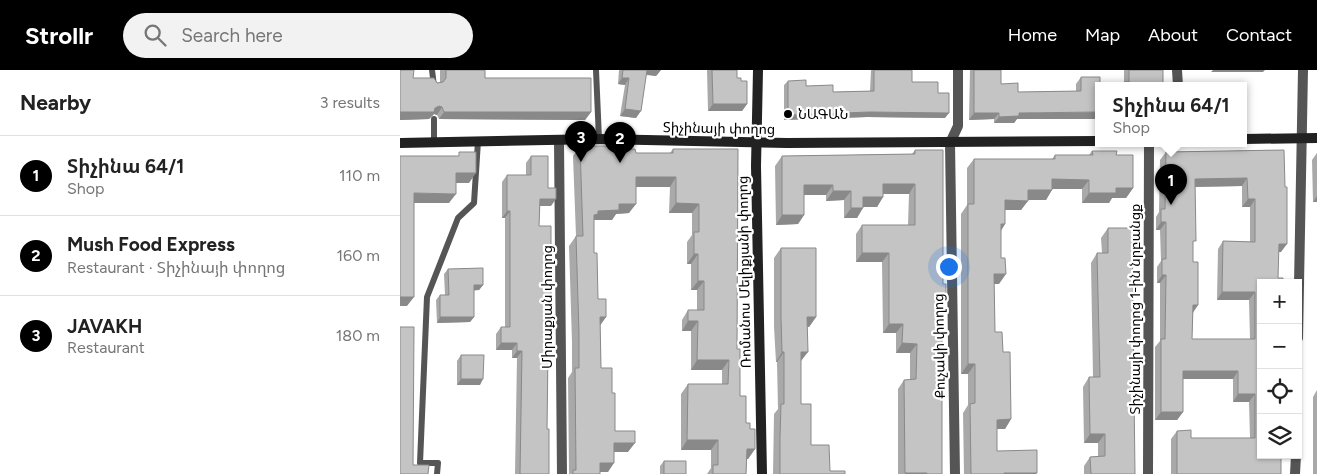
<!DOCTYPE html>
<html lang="en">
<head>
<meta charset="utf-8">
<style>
  body { margin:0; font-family:Figtree,"Noto Sans Armenian",sans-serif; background:#f2f2f2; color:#222 }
  .controls { position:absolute; right:15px; bottom:15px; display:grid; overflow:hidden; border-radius:0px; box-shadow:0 1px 4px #0004 }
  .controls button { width:45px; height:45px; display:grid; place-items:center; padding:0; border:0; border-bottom:1px solid #e0e0e0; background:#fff; color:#222; font:25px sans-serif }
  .you { position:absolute; left:548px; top:196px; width:18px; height:18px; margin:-12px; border:4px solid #fff; border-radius:50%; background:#1a73e8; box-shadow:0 0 0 8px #1a73e833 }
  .badge { display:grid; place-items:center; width:32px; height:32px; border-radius:50%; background:#000; color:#fff; font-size:16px; font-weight:700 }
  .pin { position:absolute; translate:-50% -41px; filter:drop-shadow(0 1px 2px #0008) }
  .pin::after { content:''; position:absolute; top:26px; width:18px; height:15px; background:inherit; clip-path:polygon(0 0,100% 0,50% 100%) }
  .popup { position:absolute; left:695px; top:12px; width:152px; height:65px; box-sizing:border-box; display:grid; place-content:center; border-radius:0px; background:#fff; filter:drop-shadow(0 1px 4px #0005); font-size:16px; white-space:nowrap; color:#767676 }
  .popup b { font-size:19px; color:#222 }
  .popup::after { content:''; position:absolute; left:50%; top:100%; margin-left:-10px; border:10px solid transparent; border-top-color:#fff }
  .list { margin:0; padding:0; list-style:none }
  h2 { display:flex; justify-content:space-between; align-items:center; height:65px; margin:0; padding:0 20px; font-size:21px }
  h2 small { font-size:16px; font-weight:400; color:#767676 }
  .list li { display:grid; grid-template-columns:32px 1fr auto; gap:15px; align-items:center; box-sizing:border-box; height:80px; padding:0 20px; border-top:1px solid #e0e0e0 }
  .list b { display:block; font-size:19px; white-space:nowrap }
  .list p { margin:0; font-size:16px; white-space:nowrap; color:#767676 }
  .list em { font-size:16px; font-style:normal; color:#767676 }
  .icon { flex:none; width:28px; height:28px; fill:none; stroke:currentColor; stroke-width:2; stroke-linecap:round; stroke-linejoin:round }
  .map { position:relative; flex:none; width:917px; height:404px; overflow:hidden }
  header { display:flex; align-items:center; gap:30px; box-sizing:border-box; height:70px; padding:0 25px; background:#000; color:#fff }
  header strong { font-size:24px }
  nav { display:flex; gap:28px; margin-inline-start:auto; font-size:18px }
  .search { width:350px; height:45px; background:#f2f2f2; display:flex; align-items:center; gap:12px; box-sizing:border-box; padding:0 18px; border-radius:28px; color:#767676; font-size:19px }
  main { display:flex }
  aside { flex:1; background:#fff }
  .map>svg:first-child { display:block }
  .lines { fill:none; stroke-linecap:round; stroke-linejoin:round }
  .lane { stroke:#555; stroke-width:6 }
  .street { stroke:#555; stroke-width:10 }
  .secondary { stroke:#222; stroke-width:10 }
  .wall { fill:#a9a9a9; fill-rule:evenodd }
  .shaded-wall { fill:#898989 }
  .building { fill:#c4c4c4; stroke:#898989; fill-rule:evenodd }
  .poi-dot { fill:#000; stroke:#fff; stroke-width:2 }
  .labels { text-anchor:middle; stroke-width:4.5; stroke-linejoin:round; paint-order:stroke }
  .poi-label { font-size:14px; fill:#000; stroke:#fff; text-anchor:start }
  .street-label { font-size:14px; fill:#000; stroke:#fff }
</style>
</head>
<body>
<header>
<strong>Strollr</strong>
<div class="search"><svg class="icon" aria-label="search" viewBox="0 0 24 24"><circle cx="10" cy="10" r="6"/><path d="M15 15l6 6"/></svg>Search here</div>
<nav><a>Home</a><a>Map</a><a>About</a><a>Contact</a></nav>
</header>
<main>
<aside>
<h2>Nearby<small>3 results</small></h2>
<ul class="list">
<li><span class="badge">1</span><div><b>Տիչինա 64/1</b><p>Shop</p></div><em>110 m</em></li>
<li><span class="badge">2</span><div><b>Mush Food Express</b><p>Restaurant · Տիչինայի փողոց</p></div><em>160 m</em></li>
<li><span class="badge">3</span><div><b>JAVAKH</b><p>Restaurant</p></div><em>180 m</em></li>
</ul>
</aside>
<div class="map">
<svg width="917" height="404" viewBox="0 0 917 404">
  <rect width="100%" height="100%" fill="#fff"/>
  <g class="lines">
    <path class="lane" d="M32 0 34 16
      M196 0 199 69
      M34 49V73
      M37 404 38 393H20L27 227 58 148 74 133 78 71"/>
    <path class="street" d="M777 0 778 16
      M159 71 162 404
      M898 268 903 0
      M555 404 550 73 558 56V0
      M748 404 749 74
      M895 404 896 385"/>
    <path class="secondary" d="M358 0 356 96 362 404
      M844 69 917 68
      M0 73 199 69 387 73 698 71"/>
  </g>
  <path class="wall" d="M0 0 13 8 37 13 40 12V0H85V8L191 42 185 50 39 49 37 45 34 44 29 49 0 50Z
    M219 0H261L256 6 246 5 236 48 220 46 225 15 218 14Z
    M307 0H337V8L341 11 347 34 342 41H308Z
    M471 0H512V12L538 23 545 48 467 47 384 50V15L388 11 433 22 470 21Z
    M570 0H601V14L618 22 676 21V14L681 7 700 16 617 49 614 53H594V49L569 50Z
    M724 0H763V15L769 16H721L724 12Z
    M180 76 219 79 236 83H270L273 79H338L337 279 340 326 346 353 350 359 355 379 348 389H347L346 404H307L311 398V380H281V324L288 314H322V300H291V261H282V250L288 240H297V220H291V194H287V172L292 165V143H269L270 117H236L229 143 216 144 212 150H194V183L198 229 206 247 200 255 201 298 212 323 215 361 228 382H214L208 402H200V404H169L168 308 172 302V272L169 176 176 166 173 86Z
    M515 80 542 235V404H498V319L504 310H510V283H496V263H483L482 192H456V164L462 155H508L509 124H483V127L477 137H463L457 148H444V130L426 131V125H404V145L398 154 376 155 375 96 382 86 512 84Z
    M884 80 881 182H879L861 213 881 404H771V369L777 361 791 368H850L849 332H833V309H783V342L777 350H755V277L760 271V213H757V197L761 191 760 160H756V147L759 142 760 90 766 82ZM842 116V137H850V172L823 171 818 179 817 230H849L850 269H792L793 243 798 235 793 192V176L795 117Z
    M692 81 716 85 733 118 726 128H712L709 133H682V119H652L646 130H628L621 140H605V154L601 160 599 214H594L595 262 603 282 611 349 605 359H597V381L636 404H564L563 343 568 335V304H561V144L567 135V98L574 89H652L655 85H689Z
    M917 83V132H913L912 90Z
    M131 86 148 118 151 136H140L139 156 149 247V281L148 283 147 359 149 404H115L117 288H112V280H96V264L101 257H105V148H102V112L107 105H126V93Z
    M708 158 735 404H684V396L690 387 698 386V373H684L683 317 689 307H693L691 193 697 183H702L701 168Z
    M381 178 416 247 409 257H407L401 291V334L411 375 430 401 445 404H373L374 344 378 339 377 292H376L374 257V188Z
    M48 199 83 215 79 220H74V247L70 252 37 253 36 230 40 225H45L44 204Z
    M61 285 80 315H57V291Z
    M917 320V404H913V327Z
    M264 391 286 404H260V396Z"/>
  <path class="shaded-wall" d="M246 0H261L256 6 243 4Z
    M813 0H865L863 2H811Z
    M222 8H229L225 15 218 14Z
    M313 34H347L342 41H308Z
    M39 36 42 37 37 45 34 44 29 49 0 50V42L35 38Z
    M225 39 241 41 236 48 220 46Z
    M44 42H191L185 50 39 49Z
    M470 42 549 43 545 48 467 47 384 50 388 45Z
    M698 42V49H617L614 53H594L599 47 619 43Z
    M574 43H599L594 49 569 50Z
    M56 103H76L69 113H49Z
    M236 107H276L270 117H229Z
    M847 108 842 116 789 117 795 109Z
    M652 109 689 110 682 119H646Z
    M483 114H515L509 124H476Z
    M404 115H433L426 125H397Z
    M716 118H733L726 128H712L709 133H682L689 123Z
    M628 120H652L646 130H622Z
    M433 121H451L444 130 426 131Z
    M14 123 56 124 49 133H7Z
    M917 126V132H913Z
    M463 127H483L477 137H457Z
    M140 129H156L151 136H135Z
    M848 129H855L850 137H842Z
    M605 130 628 131 621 140H598Z
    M276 133 299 134 292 143H269Z
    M219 134H236L229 143 216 144 212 150H194V145L198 141Z
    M451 138H463L457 148H444Z
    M107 141H110L105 148H102Z
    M382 145H404L398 154 376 155Z
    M761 152H766L760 160H756Z
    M601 154H605L599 164Z
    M879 174H887L881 182H874Z
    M462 183H489L482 192H456Z
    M294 184H298L291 194H287Z
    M594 204H606L599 214H588Z
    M762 205H766L760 213H757Z
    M298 211H304L297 220H291Z
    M74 215H83L79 220 70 221Z
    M822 222H855L849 230H817Z
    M0 227H14L7 236H0Z
    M793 235H798L792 243Z
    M40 247H74L70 252 37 253Z
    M200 247H206L199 257Z
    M407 247H416L409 257H400Z
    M288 251H298L291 261H282Z
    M489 254H503L496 263H483Z
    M101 273H117L112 280H96Z
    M502 273 517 274 510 283H496Z
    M117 281H122L117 288H112Z
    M382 282H384L377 292H376Z
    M401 282H408L401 291Z
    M297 290H329L322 300H291Z
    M568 294H575L568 304H561Z
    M783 301H838L833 309H777Z
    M61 309H83L80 315H57Z
    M838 324H855L849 332H833Z
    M761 342H783L777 350H755Z
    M611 349 605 359H590L597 350Z
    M690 364H705L698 373H684Z
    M287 370H318L311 380H281Z
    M214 373H235L228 382H208Z
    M347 379H355L348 389H340Z
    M200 393H214L208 402H193Z
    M505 403H527L526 404H505Z
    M604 403H637L636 404H603Z"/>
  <path class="building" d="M0 0H14L13 8H34L37 13 43 12 46 8V0H85V8H191V42H44L42 37 39 36 35 38 34 42H0Z
    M223 0H247L241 41 225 39 229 8H222Z
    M312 0H337V8H341V11H347V34H313Z
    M474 0H512V12H538V23H549V43L470 42 388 45V11L406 10V16L433 15V22L474 21Z
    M574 0H601V14L618 13V22L681 21V7H700V16H698V42L619 43V46L599 47V43H574Z
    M729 0H763V15H769V16H724V12H729Z
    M180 76H218L219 79H235L236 83H273V79H338L337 279H340V326H346V353H350V359H355V379H347L346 404H313V395H318V370H287L288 314H328L329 290H297L298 251H288V240H304V211H298V184H294V162H299V134L276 133V107H236V134H219V140L198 141V144L194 145V183H197L198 229H206V247H200L201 298H212V323H215V361H235V373H214V393H200V404H173V400H176L175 298H179V263L176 166H183Z
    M515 80H543V214H546V230H542V404H527V403H505L504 310 516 309 517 274 502 273 503 254H489V183H462V155H515V114H483V127H463V138H451V121H433V115H404V145H382V86L515 84Z
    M884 80 885 117H887V174H879L878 208H883V213H861V385H881V404H777V361L791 360V368H855V324H838V301H783V342H761V269H765L766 205H762V189H766V152H761V139H765L766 82ZM847 108 848 129H855V172L823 171 822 222H855V269H792L793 235H798V192H793V171H796L795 109Z
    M692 81H717L716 85H733V118H716V123H689V110L652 109V120H628V131L605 130V154H601V188H605L606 204H594L595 262H602L603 282H610L611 349 597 350V381L637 380V403H604V404H571L570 334 575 333V294H568V134H574V89H655V85H693Z
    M59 82H76V103H56V124L14 123V227H0V86H59Z
    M131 86H148V118H156V129H140L139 156H151V244H149V281H148L147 359H149V404H120L122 281H117V273H101V257H110V141H107V105H131Z
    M708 158H732L735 404H691L690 387 705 386V364H690L689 307H700L697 183H708Z
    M381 178H416V247H407L408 282H401V334H411V375H429L430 401H445V404H380V368L381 334H384V282H382L381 247Z
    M83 198V215H74V247H40V225H49L48 199Z
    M0 257H14L13 395H29L28 404H0Z
    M61 285H84L83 309H61Z
    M264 391H286V404H264Z"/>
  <circle class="poi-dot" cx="388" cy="44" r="5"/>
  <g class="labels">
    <g class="poi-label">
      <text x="398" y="49">ՆԱԳԱՆ</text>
    </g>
    <g class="street-label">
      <text transform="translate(319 58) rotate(1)" y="5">Տիչինայի փողոց</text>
      <text transform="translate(344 202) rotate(-91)" y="5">Ռոմանոս Մելիքյանի փողոց</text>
      <text transform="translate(147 237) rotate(-90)" y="5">Միրաքյան փողոց</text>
      <text transform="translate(735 239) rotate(-90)" y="5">Տիչինայի փողոց 1-ին նրբանցք</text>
      <text transform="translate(539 276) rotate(-91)" y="5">Քուչակի փողոց</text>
    </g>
  </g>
</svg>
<div class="controls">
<button>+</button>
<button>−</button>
<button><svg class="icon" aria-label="locate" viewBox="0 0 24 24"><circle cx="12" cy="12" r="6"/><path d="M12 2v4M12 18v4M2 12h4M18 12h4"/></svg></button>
<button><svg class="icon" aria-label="layers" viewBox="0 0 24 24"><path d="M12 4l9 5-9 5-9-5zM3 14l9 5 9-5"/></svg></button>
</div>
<div class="you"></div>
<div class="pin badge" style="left:771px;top:135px">1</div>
<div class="popup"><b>Տիչինա 64/1</b>Shop</div>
<div class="pin badge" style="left:220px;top:93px">2</div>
<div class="pin badge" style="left:181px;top:92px">3</div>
</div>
</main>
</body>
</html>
